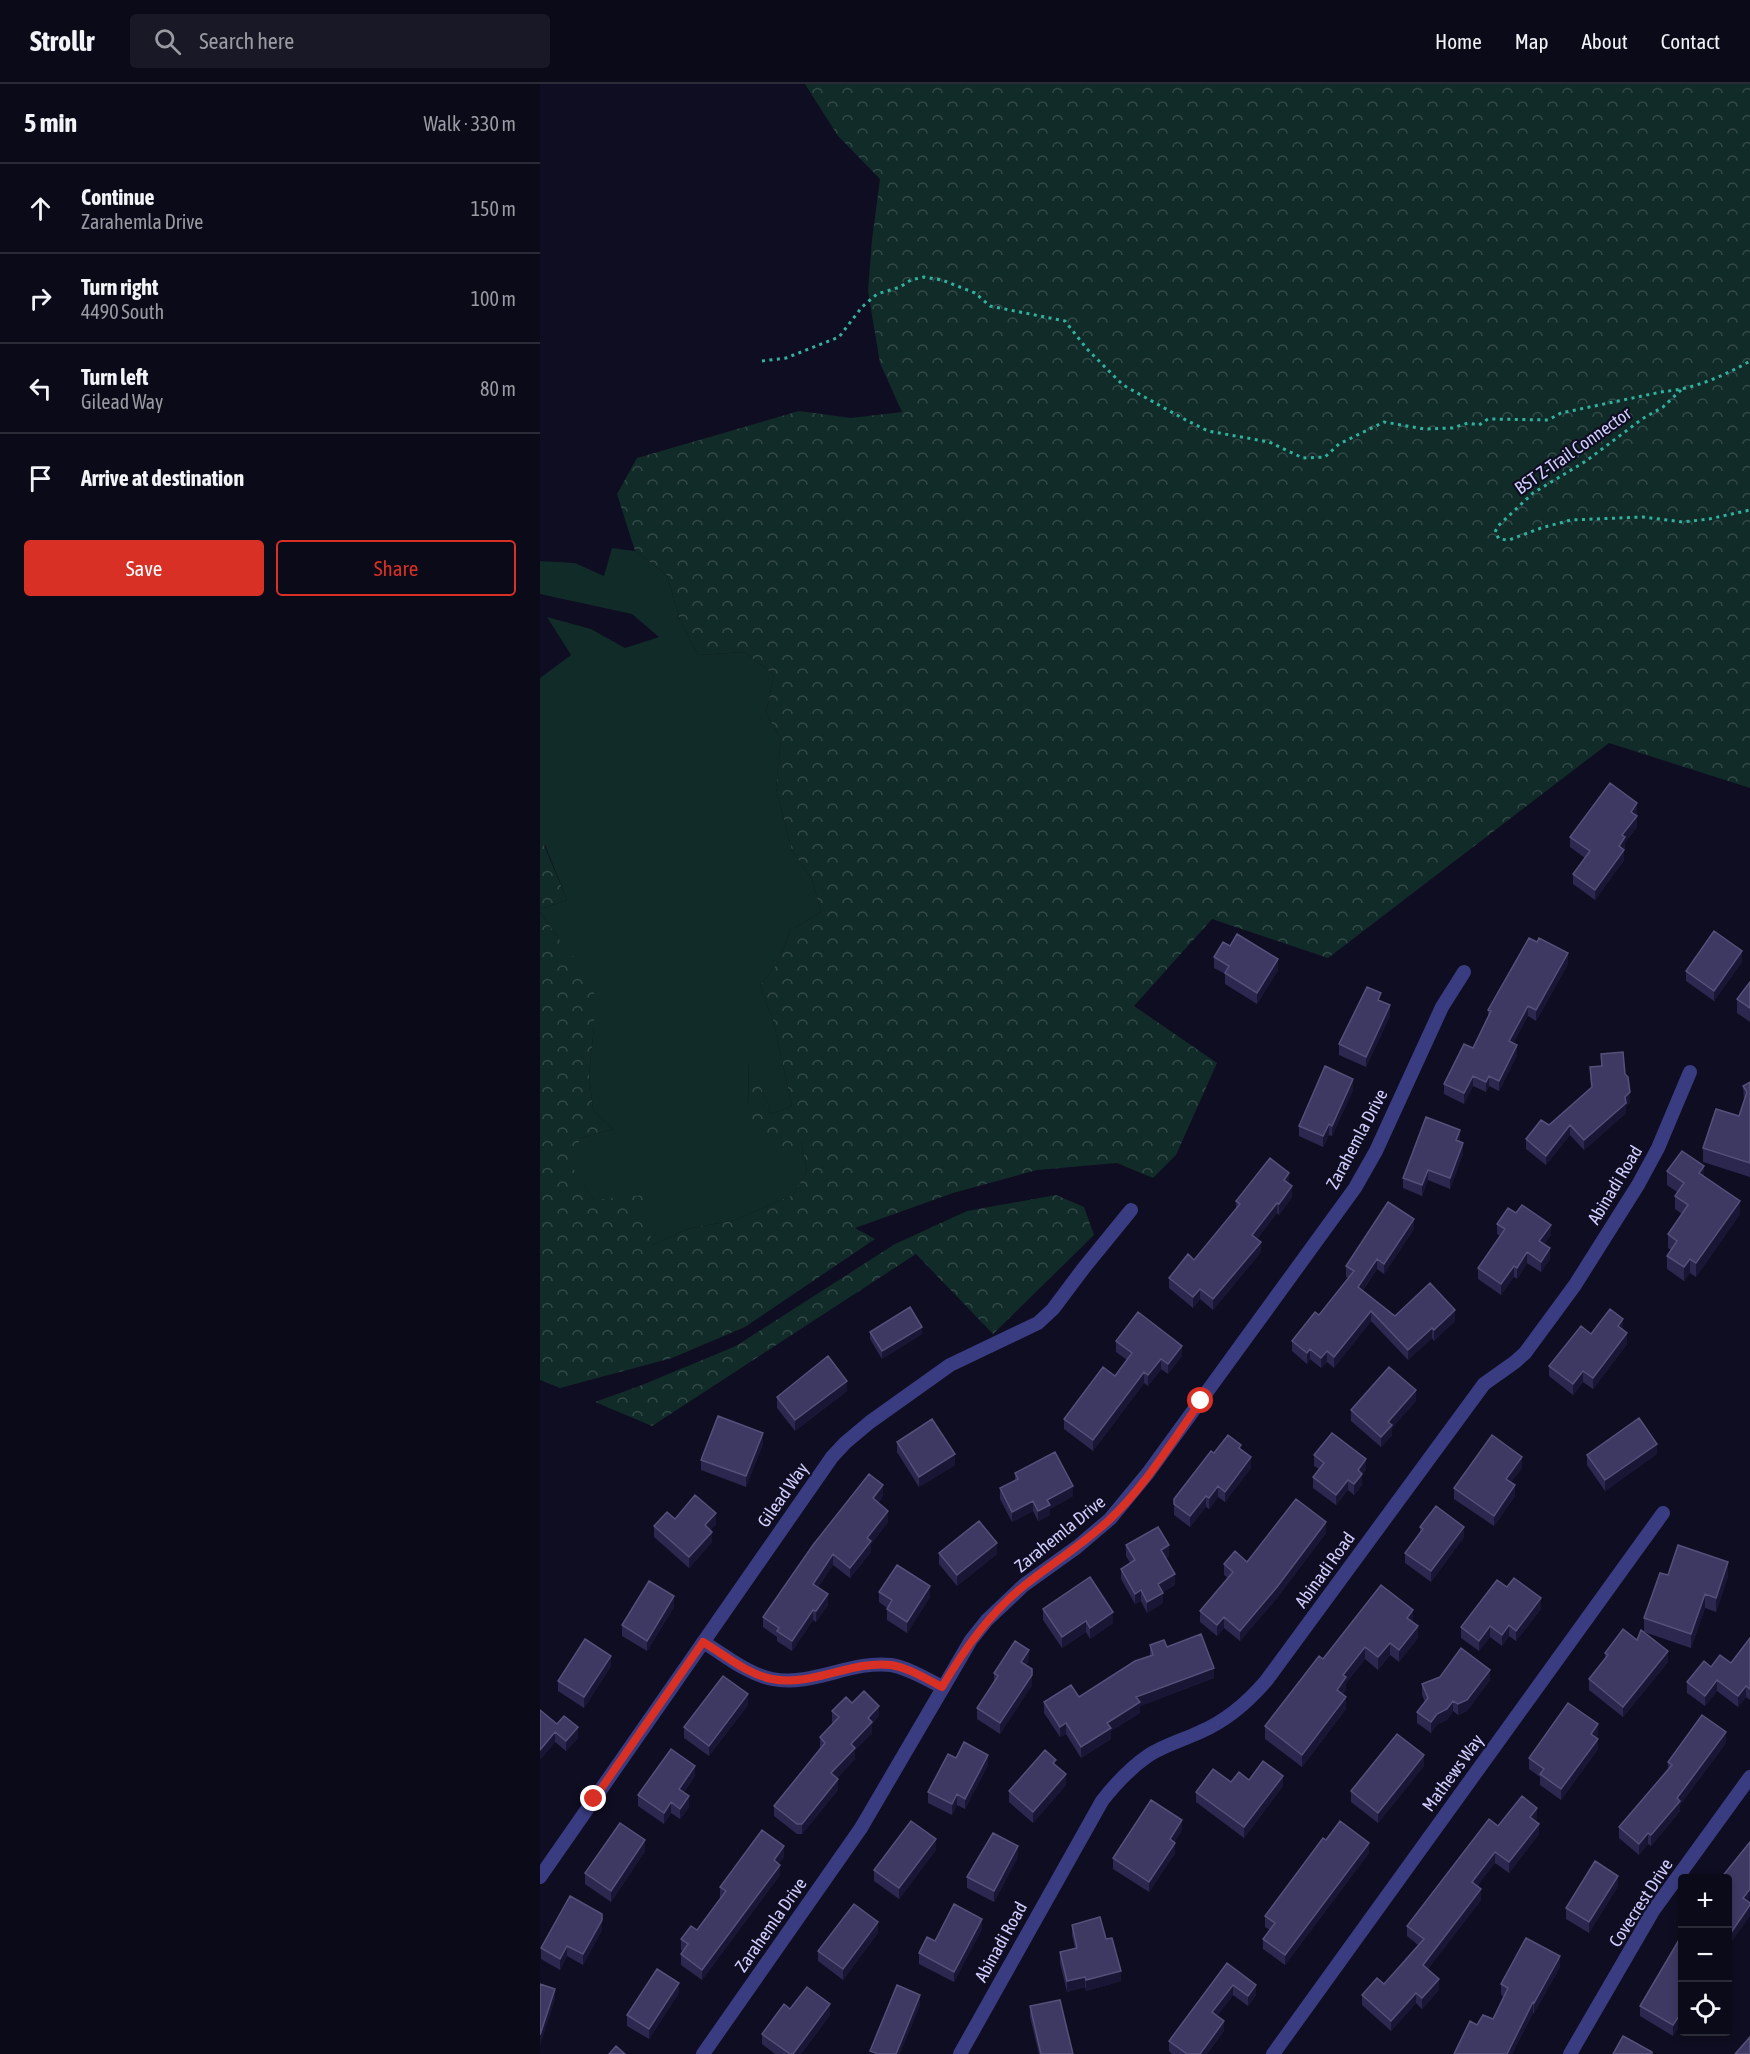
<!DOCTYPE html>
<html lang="en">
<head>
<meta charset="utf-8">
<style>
  body { margin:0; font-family:"Asap Condensed",sans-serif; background:#191826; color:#f1f3f6 }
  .controls { position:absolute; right:18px; bottom:18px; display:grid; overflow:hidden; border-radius:6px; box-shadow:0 3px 9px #0003 }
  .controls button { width:54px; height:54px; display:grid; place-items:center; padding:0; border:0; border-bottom:2px solid #2b2b38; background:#0b0a19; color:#f1f3f6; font:30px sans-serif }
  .stop { position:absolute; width:18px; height:18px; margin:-14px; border:4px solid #d93025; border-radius:50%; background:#fff }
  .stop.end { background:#d93025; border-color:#fff; box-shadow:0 2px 6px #0008 }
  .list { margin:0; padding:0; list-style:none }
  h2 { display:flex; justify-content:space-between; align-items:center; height:78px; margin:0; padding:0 24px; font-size:26px }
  h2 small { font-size:20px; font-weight:400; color:#9a9aa2 }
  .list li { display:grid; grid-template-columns:39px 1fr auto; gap:18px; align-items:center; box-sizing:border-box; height:90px; padding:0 24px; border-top:2px solid #2b2b38 }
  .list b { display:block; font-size:22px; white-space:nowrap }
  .list p { margin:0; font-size:20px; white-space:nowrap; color:#9a9aa2 }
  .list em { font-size:20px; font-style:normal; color:#9a9aa2 }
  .actions { display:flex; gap:12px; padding:18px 24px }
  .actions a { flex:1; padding:14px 0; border:2px solid #d93025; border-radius:6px; text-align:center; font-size:21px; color:#d93025 }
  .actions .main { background:#d93025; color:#fff }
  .icon { flex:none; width:33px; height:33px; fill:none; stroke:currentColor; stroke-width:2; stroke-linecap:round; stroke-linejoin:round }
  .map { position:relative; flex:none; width:1210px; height:1970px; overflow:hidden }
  header { display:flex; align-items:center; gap:36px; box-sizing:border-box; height:84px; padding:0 30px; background:#0b0a19; border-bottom:2px solid #2b2b38 }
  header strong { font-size:28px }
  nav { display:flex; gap:33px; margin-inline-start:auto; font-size:21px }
  .search { width:420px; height:54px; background:#191826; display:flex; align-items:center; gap:15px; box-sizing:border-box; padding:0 21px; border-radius:6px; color:#9a9aa2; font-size:22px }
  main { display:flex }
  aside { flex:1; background:#0b0a19 }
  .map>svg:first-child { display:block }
  .green { fill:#112b28 }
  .forest { fill:url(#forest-crowns) }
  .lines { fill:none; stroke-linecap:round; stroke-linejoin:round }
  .path { stroke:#2fb29f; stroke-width:3; stroke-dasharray:3 4.5; stroke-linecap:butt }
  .minor { stroke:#393c80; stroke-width:14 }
  .wall { fill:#2b274f }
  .shaded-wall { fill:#191535 }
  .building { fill:#3d3962; stroke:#54507a; stroke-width:1.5 }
  .route { stroke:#d93025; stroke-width:8 }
  .labels { text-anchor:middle; stroke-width:4.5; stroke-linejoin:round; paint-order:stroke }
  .street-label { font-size:18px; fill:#d0cefe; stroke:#0f0d21 }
</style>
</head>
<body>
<header>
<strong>Strollr</strong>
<div class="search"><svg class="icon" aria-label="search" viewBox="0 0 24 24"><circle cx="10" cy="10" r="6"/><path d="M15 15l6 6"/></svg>Search here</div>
<nav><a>Home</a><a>Map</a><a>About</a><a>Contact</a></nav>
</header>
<main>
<aside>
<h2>5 min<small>Walk · 330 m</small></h2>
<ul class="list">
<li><svg class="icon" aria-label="ahead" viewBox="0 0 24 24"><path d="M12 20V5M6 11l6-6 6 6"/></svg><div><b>Continue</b><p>Zarahemla Drive</p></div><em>150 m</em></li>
<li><svg class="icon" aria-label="right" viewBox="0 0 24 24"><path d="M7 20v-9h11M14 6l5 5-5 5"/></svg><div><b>Turn right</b><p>4490 South</p></div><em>100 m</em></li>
<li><svg class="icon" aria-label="left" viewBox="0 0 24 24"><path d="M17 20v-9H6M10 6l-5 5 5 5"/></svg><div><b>Turn left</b><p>Gilead Way</p></div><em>80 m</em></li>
<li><svg class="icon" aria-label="arrive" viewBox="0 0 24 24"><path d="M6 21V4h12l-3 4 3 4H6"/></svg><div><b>Arrive at destination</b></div></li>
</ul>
<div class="actions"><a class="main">Save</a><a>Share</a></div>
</aside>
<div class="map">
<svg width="1210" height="1970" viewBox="0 0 1210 1970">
  <defs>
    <pattern id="forest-crowns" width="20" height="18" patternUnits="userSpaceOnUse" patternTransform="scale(1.5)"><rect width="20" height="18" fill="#112b28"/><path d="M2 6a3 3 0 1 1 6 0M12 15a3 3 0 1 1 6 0" fill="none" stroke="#334948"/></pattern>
  </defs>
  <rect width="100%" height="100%" fill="#0f0d21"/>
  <path class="green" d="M72 464 95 467 127 491 140 536 158 571 204 568 234 591 226 629 241 655 236 704 252 767 272 795 281 828 250 847 239 877 220 902 233 936 252 1022 231 1030 209 974 208 1024 261 1057 267 1087 253 1111 195 1136 148 1145 112 1161 54 1116 28 1078 41 1054 73 1045 53 1026 49 990 54 943 21 858 0 828V825L27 816 5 761H0V594L31 571 7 533 51 545 85 564 119 553 92 530 0 510V477L35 479 64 492Z"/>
  <path class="forest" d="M265 0H1210V704L1069 659 788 874 672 835 594 922 677 979 636 1071 613 1094 577 1079 497 1086 413 1109 315 1144 335 1155 205 1243 132 1274 20 1304 0 1296V828L21 858 54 898V943L49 990 53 1026 73 1045 41 1054 29 1078 54 1116 104 1111 112 1161 148 1145 195 1136 253 1111 267 1087 261 1057 241 1073 213 1049 208 1024 209 972 231 1030 252 1022 233 936 220 902 239 877 250 847 281 828 272 795 252 767 236 704 241 655 226 629 234 591 204 568 158 571 140 536 127 491 95 467 77 410 97 374 259 327 311 334 362 328 340 279 328 207 332 156 340 95 298 52Z
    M0 761H4L27 816 0 825Z
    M516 1111 544 1123 554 1151 453 1250 376 1170 112 1342 55 1318 102 1301 196 1262 355 1160 427 1127Z"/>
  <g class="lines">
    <path class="path" d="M222 277 246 274 299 253 322 223 337 210 360 203 371 196 384 193 402 196 435 209 450 222 525 237 547 265 583 301 644 335 668 347 729 358 763 374 785 373 799 360 844 338 885 345 912 344 928 339 939 341 948 335 1008 336 1021 329 1126 307C1152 306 1188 290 1210 277
      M1141 306 1123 323 1102 335 1046 377 993 409 958 442 955 448 959 455 969 456 1001 444 1031 436 1103 433 1143 438 1169 435 1210 426"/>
    <path class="minor" d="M163 1558C185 1571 207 1590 232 1595 273 1603 311 1576 351 1581 369 1584 386 1595 402 1603
      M0 1793 292 1373 305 1359 330 1338 410 1281 498 1239 513 1225 543 1185 591 1126
      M163 1970 321 1744 431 1556 447 1536 484 1501 537 1463 570 1435 608 1389 815 1104 836 1067 902 923 924 888
      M420 1970 562 1717C576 1699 590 1684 609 1671 625 1661 643 1656 660 1648 686 1637 707 1619 726 1597L944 1300 975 1278 985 1269 1035 1201 1098 1101 1118 1064 1150 988
      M733 1970 1123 1429
      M1030 1970 1113 1827 1210 1693"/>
  </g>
  <path class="wall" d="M1097 730 1096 732 1097 743 1085 758V764L1084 765V776L1055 816 1033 800V790L1045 774 1030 763V753Z
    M690 862 738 886 717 920 685 900V890L674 884V873Z
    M1202 878 1174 917 1146 897V887Z
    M1028 880 996 937 988 932 973 959 977 971 959 1007 949 1002 946 1008 933 1002 924 1020 904 1010V1000L933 964 948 932V926Z
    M1210 898V938L1197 929V915Z
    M841 917 850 932 826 983 799 971V960Z
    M1061 970 1085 990 1090 1018 1086 1022V1029L1044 1066 1030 1051 1006 1081 986 1065V1055L1009 1041 1051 1004 1050 983 1061 982Z
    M1210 998V1093L1163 1078V1064L1199 1032 1204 1017 1203 1002Z
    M813 1006 792 1052 789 1051 783 1063 759 1052V1042Z
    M920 1057V1058L923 1070 910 1105 888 1096 882 1112 863 1104V1094Z
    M1127 1087 1164 1092 1200 1130 1156 1193 1150 1189 1144 1197 1127 1185V1172L1131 1166 1128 1164V1150L1142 1130 1135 1125V1112L1137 1108 1127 1101Z
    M749 1100 752 1113 739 1131 737 1129 717 1155 721 1168 673 1226 660 1215 653 1224 629 1204V1194L654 1176 696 1126V1117Z
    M957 1140 1011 1151 1004 1160 1010 1175 1001 1188 987 1179 977 1195 974 1193 961 1211 938 1195V1184L960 1152 957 1150Z
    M874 1145 844 1190 837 1185 823 1206 855 1232 915 1237 894 1257 892 1254 868 1276 831 1237 794 1284 787 1278 781 1284 770 1275 767 1280 752 1267V1257L779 1231 808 1194 806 1193V1182Z
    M1083 1246 1087 1260 1053 1305 1043 1298 1033 1311 1009 1292V1282Z
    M330 1248 382 1250 342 1275 330 1255Z
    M576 1257 642 1272 628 1290 621 1285 608 1302 604 1299 553 1367 524 1345V1335L575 1292 587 1276 576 1268Z
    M307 1307 255 1347 237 1324V1313Z
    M876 1317 852 1344V1351L841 1363 811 1337V1326Z
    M357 1358 415 1381 379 1403 357 1368Z
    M223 1360 206 1403 161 1386V1376Z
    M701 1366 711 1384 685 1418 678 1413 669 1425 666 1423 650 1443 634 1431V1415L674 1369Z
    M1117 1370 1065 1407 1047 1381V1371Z
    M774 1371 826 1386 822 1391V1401L814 1411 808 1406 796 1421 773 1404V1393L779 1385 774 1382Z
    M982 1384 971 1398 975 1412 954 1442 914 1415V1404Z
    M475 1389 533 1412 510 1425V1431L498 1437 493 1427 472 1438 460 1415V1404L475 1397Z
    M343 1412 338 1419 348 1438 331 1460V1468L310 1494 293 1481 278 1503 288 1521 276 1538 273 1536 252 1567 237 1557V1553L223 1543V1533Z
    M135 1435 176 1440 170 1446 172 1458 149 1484 114 1453V1442Z
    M880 1443 924 1453 891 1498 865 1479V1469L880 1449Z
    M786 1449 737 1514 700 1557 684 1544 677 1552 660 1538V1527L688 1494 684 1491V1480L707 1478Z
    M586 1461 629 1472 626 1474 635 1501 623 1508V1519L607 1529 601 1517 595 1520 581 1495V1485L590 1479 586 1472Z
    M399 1469 457 1470 417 1502 399 1480Z
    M1128 1491 1188 1492 1176 1528 1165 1524 1151 1564 1104 1548V1534Z
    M967 1503 1001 1525 976 1557 969 1552 962 1562 950 1553 939 1567 921 1554V1543Z
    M339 1508 390 1513 367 1549 347 1536V1524L339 1518Z
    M134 1523 107 1567 82 1552V1541Z
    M503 1525 573 1539 550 1555 546 1548 522 1564 503 1536Z
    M873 1538 878 1554 859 1578 850 1571 838 1586 825 1575 806 1599V1605L803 1610 806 1625 762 1683 725 1655V1642L783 1575Z
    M1210 1554V1616L1206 1613 1198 1623 1177 1607 1165 1622 1147 1609V1598L1171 1583 1191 1579Z
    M1097 1556 1128 1578 1083 1633 1049 1606V1595L1065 1576V1569Z
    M610 1561 627 1563 674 1594 600 1622V1629L571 1647V1655L541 1674 526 1650 520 1653 504 1629V1618L539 1613 610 1572Z
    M489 1577 486 1581 492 1601 460 1650 437 1635V1624L454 1599V1589Z
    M71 1582 44 1624 18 1607V1597Z
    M950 1596 927 1627 918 1631 913 1627 907 1636 897 1640 891 1649 877 1639V1628L885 1618 882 1611V1600Z
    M312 1619 339 1632 332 1640V1649L315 1666V1675L297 1694 298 1706 262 1750H257L234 1732V1722L280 1664V1653L293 1639 292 1638V1627Z
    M208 1621 169 1672 144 1654V1643Z
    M17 1640 38 1654 26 1667 15 1658 0 1676Z
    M1058 1651 1056 1653 1058 1665 1021 1716 1000 1701V1693L989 1685V1674Z
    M1186 1659 1140 1721V1727L1111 1762 1108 1760 1099 1771 1079 1754V1743L1128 1686V1678Z
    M416 1674 448 1681 425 1725 417 1721 412 1731 388 1719V1708Z
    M516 1681 526 1701 493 1739 469 1718V1707Z
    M884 1682 838 1739 811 1718V1707Z
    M155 1692 144 1708 149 1723 140 1735 131 1729 124 1740 98 1722V1711Z
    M709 1696 743 1702 704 1754 656 1718V1708L691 1698Z
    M997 1734 995 1737 999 1750 969 1789 955 1779 937 1802 941 1816 887 1886 899 1906 882 1925 876 1919 851 1947 822 1921V1911L844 1900 878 1861 867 1852V1842L958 1742Z
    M642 1746 634 1758 635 1769 609 1808 573 1785V1774Z
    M786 1756 829 1769 745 1881 723 1865V1855L730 1846 725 1843V1832Z
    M396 1766 359 1815 334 1797V1786Z
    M105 1767 71 1818 45 1800V1789Z
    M244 1773 239 1779 240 1791 162 1896 141 1881V1870L143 1867 141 1866V1855L157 1846 181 1814 180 1813V1803Z
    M478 1773 454 1818 427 1804V1793Z
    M1078 1802 1049 1849 1026 1835V1824Z
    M532 1841 566 1855 581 1897 546 1907 545 1903 527 1908 520 1879V1868L535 1864 532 1851Z
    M442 1845 414 1898 379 1880V1869L395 1857Z
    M62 1846 43 1881 27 1872 20 1886 1 1875V1864Z
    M338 1849 303 1896 278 1877V1867Z
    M1143 1849V1936L1133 1952 1100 1932V1922Z
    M687 1879 716 1911 708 1922 693 1911 677 1932 684 1947 667 1970H632L629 1967V1957Z
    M1020 1883 994 1929H993L972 1970H914L937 1941 953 1935 964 1913 961 1911V1900Z
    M139 1909 109 1955 87 1942V1931Z
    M490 1922 533 1970H499L490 1933Z
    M250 1925 290 1931 261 1970H235L222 1960V1950Z"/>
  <path class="shaded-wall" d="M1097 719V730L1091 738V728Z
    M1097 732V743L1085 758V764L1079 772V762L1082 751Z
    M1084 766V776L1055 816V806Z
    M1202 867V878L1174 917V907Z
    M1028 869V880L996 937V926Z
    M738 875V886L717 920V909Z
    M850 921V932L826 983V973Z
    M988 922V932L969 967V957Z
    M977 961V971L959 1007V997Z
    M933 992V1002L924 1020V1009Z
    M949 992V1002L946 1008V998Z
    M813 995V1006L792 1052V1042Z
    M1090 1008V1018L1086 1022V1029L1044 1066V1056Z
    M789 1040V1051L783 1063V1052Z
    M1030 1041V1051L1006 1081V1072Z
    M920 1046V1057L916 1067V1056Z
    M923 1059V1070L910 1105V1094Z
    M1164 1082V1096L1159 1089Z
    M888 1086V1096L882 1112V1101Z
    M749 1089V1100L744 1096Z
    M752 1102V1113L739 1131V1120Z
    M1200 1117V1130L1156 1193V1179Z
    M737 1119V1129L712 1161V1151Z
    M874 1135V1145L844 1190V1180Z
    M1011 1141V1151L999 1167V1157Z
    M721 1158V1168L673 1226V1215Z
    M1010 1164V1175L1001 1188V1178Z
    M987 1168V1179L977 1195V1184Z
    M837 1175V1185L818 1213V1203Z
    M1150 1175V1189L1144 1197V1183Z
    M974 1182V1193L961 1211V1200Z
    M660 1205V1215L653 1224V1213Z
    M915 1226V1237L894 1257V1246Z
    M831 1227V1237L794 1284V1273Z
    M1083 1235V1246L1078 1242Z
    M382 1243V1250L342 1275V1267Z
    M892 1244V1254L868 1276V1266Z
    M1087 1249V1260L1053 1305V1294Z
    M642 1262V1272L628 1290V1280Z
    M770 1265V1275L767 1280V1269Z
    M787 1267V1278L781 1284V1274Z
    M621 1275V1285L608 1302V1291Z
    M1043 1287V1298L1033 1311V1300Z
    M604 1288V1299L553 1367V1356Z
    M307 1297V1307L255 1347V1336Z
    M876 1306V1317L852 1344V1351L841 1363V1353L848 1338Z
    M223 1349V1360L206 1403V1392Z
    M1117 1360V1370L1065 1407V1396Z
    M415 1370V1381L379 1403V1393Z
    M711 1373V1384L685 1418V1408Z
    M982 1373V1384L966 1405V1395Z
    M826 1375V1386L822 1391V1401L814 1411V1400L818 1386Z
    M808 1396V1406L796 1421V1411Z
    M343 1401V1412L333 1425V1414Z
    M975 1401V1412L954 1442V1432Z
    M533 1402V1412L510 1425V1431L498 1437V1427L507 1416Z
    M678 1402V1413L669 1425V1414Z
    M666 1412V1423L650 1443V1432Z
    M493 1417V1427L472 1438V1428Z
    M348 1427V1438L331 1460V1468L310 1494V1484L327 1454Z
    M176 1429V1440L165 1452V1441Z
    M786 1438V1449L737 1514 700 1557V1547Z
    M924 1443V1453L891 1498V1487Z
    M172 1448V1458L149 1484V1473Z
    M457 1459V1470L417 1502V1491Z
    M629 1461V1472L621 1477V1466Z
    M293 1470V1481L273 1510V1500Z
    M1188 1478V1492L1176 1528V1514Z
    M635 1490V1501L618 1511V1500Z
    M390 1502V1513L367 1549V1538Z
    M601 1506V1517L595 1520V1510Z
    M623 1509V1519L607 1529V1518Z
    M288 1510V1521L276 1538V1527Z
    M1165 1510V1524L1151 1564V1550Z
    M134 1512V1523L107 1567V1557Z
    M1001 1514V1525L976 1557V1547Z
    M273 1526V1536L252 1567V1557Z
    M873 1526V1538L867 1534Z
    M573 1528V1539L550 1555V1544Z
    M684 1533V1544L677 1552V1541Z
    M546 1537V1548L522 1564V1553Z
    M969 1541V1552L962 1562V1551Z
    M878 1542V1554L859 1578V1566Z
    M950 1542V1553L939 1567V1557Z
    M850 1559V1571L838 1586V1573Z
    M825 1563V1575L806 1599V1605L797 1618V1606L803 1591Z
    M489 1566V1577L481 1589V1578Z
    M1128 1567V1578L1083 1633V1623Z
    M71 1572V1582L44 1624V1613Z
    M674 1584V1594L600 1622V1629L571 1647V1655L541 1674V1663L596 1613Z
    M950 1586V1596L927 1627 918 1631V1620Z
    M492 1591V1601L460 1650V1639Z
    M1177 1596V1607L1165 1622V1612Z
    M1206 1602V1613L1198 1623V1612Z
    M208 1610V1621L169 1672V1662Z
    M806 1613V1625L762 1683V1671Z
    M913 1617V1627L907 1636 897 1640 891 1649V1638L897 1630Z
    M339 1622V1632L332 1640V1649L315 1666V1675L291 1700V1689L328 1634Z
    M526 1639V1650L520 1653V1643Z
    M1058 1640V1651L1051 1660V1650Z
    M38 1643V1654L26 1667V1657Z
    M15 1648V1658L0 1676V1666Z
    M1186 1648V1659L1140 1721V1727L1111 1762V1751Z
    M1058 1655V1665L1021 1716V1705Z
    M448 1671V1681L425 1725V1715Z
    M884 1671V1682L838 1739V1729Z
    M155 1682V1692L139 1715V1705Z
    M526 1690V1701L493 1739V1728Z
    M743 1692V1702L704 1754V1743Z
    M298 1695V1706L262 1750V1740Z
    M417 1710V1721L412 1731V1720Z
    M149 1712V1723L140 1735V1725Z
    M131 1718V1729L124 1740V1729Z
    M997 1724V1734L990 1744V1733Z
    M642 1736V1746L630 1766V1755Z
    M999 1740V1750L969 1789V1778Z
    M1108 1749V1760L1099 1771V1760Z
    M396 1755V1766L359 1815V1804Z
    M105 1756V1767L71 1818V1807Z
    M635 1759V1769L609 1808V1798Z
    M829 1759V1769L745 1881V1871Z
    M244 1762V1773L234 1786V1776Z
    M478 1762V1773L454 1818V1807Z
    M955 1768V1779L932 1808V1798Z
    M240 1781V1791L162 1896V1886Z
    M1078 1792V1802L1049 1849V1838Z
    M941 1805V1816L883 1892V1881Z
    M1210 1805V1815L1203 1825V1814Z
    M1210 1821V1832L1188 1863V1853Z
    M442 1835V1845L414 1898V1888Z
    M62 1836V1846L43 1881V1870Z
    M338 1838V1849L303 1896V1885Z
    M27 1862V1872L20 1886V1875Z
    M1020 1872V1883L994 1929V1919Z
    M581 1887V1897L546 1907V1896Z
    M545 1893V1903L527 1908V1897Z
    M899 1895V1906L882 1925V1914Z
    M139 1899V1909L109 1955V1945Z
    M693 1901V1911L672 1939V1928Z
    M716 1901V1911L708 1922V1912Z
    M15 1905V1916L0 1962V1951Z
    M876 1909V1919L851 1947V1937Z
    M380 1911V1922L360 1970H356Z
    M993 1918V1929L972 1970H967Z
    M290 1920V1931L261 1970H253Z
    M1143 1926V1936L1133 1952V1941Z
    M684 1937V1947L667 1970H660Z"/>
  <path class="building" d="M1070 699 1097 719 1091 728 1097 732 1082 751 1085 753 1079 762 1084 766 1055 806 1033 790 1050 767 1030 753Z
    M1174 847 1202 867 1174 907 1146 887Z
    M697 850 738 875 717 909 685 889 689 882 674 873 683 858 690 862Z
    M989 854 997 858 999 854 1028 869 996 926 988 922 969 957 977 961 959 997 949 992 946 998 933 992 924 1009 904 1000 924 960 933 964 951 927 948 926Z
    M1210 898V924L1197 915Z
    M827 903 841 909 838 916 850 921 826 973 799 960Z
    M1083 968 1085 990 1088 993 1090 1008 1085 1013 1086 1019 1044 1056 1030 1041 1006 1072 986 1055 1001 1036 1009 1041 1052 1003 1050 983 1062 982 1061 970Z
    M785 982 813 995 792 1042 789 1040 783 1052 759 1042Z
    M1210 998V1079L1163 1064 1176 1025 1199 1032 1207 1008 1203 1002Z
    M886 1033 920 1046 916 1056 923 1059 910 1094 888 1086 882 1101 863 1094Z
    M1142 1067 1164 1082 1159 1089 1200 1117 1156 1179 1150 1175 1144 1183 1127 1172 1137 1157 1128 1150 1148 1121 1135 1112 1144 1099 1127 1087Z
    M730 1074 749 1089 744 1096 752 1102 739 1120 737 1119 712 1151 721 1158 673 1215 660 1205 653 1213 629 1194 648 1170 654 1176 700 1120 696 1117Z
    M848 1118 874 1135 844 1180 837 1175 818 1203 855 1232 890 1199 915 1226 894 1246 892 1244 868 1266 831 1227 794 1273 787 1267 781 1274 770 1265 767 1269 752 1257 775 1228 779 1231 814 1187 806 1182Z
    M982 1121 1011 1141 999 1157 1010 1164 1001 1178 987 1168 977 1184 974 1182 961 1200 938 1184 965 1145 957 1140 968 1124 976 1129Z
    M370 1223 382 1243 342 1267 330 1248Z
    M1070 1225 1083 1235 1078 1242 1087 1249 1053 1294 1043 1287 1033 1300 1009 1282 1041 1242 1051 1250Z
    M598 1228 642 1262 628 1280 621 1275 608 1291 604 1288 553 1356 524 1335 563 1283 575 1292 592 1269 576 1257Z
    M288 1272 307 1297 255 1336 237 1313Z
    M849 1283 876 1306 848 1338 852 1341 841 1353 811 1326Z
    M178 1332 223 1349 206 1392 161 1376Z
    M1099 1334 1117 1360 1065 1396 1047 1371Z
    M392 1335 415 1370 379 1393 357 1358Z
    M792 1349 826 1375 818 1386 822 1390 814 1400 808 1396 796 1411 773 1393 784 1379 774 1371Z
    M688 1351 701 1361 699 1364 711 1373 685 1408 678 1402 669 1414 666 1412 650 1432 634 1420V1415L671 1367 674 1369Z
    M952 1351 982 1373 966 1395 975 1401 954 1432 914 1404Z
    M515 1368 533 1402 507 1416 510 1421 498 1427 493 1417 472 1428 460 1404 478 1395 475 1389Z
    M329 1390 343 1401 333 1414 348 1427 327 1454 331 1457 310 1484 293 1470 273 1500 288 1510 276 1527 273 1526 252 1557 237 1547 239 1544 223 1533 273 1461Z
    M155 1411 176 1429 165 1441 172 1448 149 1473 114 1442 127 1428 135 1435Z
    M756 1415 786 1438 737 1503 700 1547 684 1533 677 1541 660 1527 693 1488 684 1480 695 1467 707 1478Z
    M896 1422 924 1443 891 1487 865 1469 883 1445 880 1443Z
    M439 1437 457 1459 417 1491 399 1469Z
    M618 1443 629 1461 621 1466 635 1490 618 1500 623 1509 607 1518 601 1506 595 1510 581 1485 595 1476 586 1461Z
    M1138 1461 1188 1478 1176 1514 1165 1510 1151 1550 1104 1534 1120 1489 1128 1491Z
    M357 1481 390 1502 367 1538 347 1525 352 1516 339 1508Z
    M550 1493 573 1528 550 1544 546 1537 522 1553 503 1525Z
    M974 1494 1001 1514 976 1547 969 1541 962 1551 950 1542 939 1557 921 1543 957 1496 967 1503Z
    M109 1497 134 1512 107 1557 82 1541Z
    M841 1501 873 1526 867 1534 878 1542 859 1566 850 1559 838 1573 825 1563 803 1591 806 1593 797 1606 806 1613 762 1671 725 1642 779 1572 783 1575Z
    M1083 1545 1097 1556 1101 1546 1128 1567 1083 1623 1049 1595 1068 1571 1065 1569Z
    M661 1550 674 1584 596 1613 600 1618 567 1639 571 1644 541 1663 526 1639 520 1643 504 1618 531 1601 539 1613 595 1577 613 1571 610 1561 624 1556 627 1563Z
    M1210 1554V1605L1206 1602 1198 1612 1177 1596 1165 1612 1147 1598 1164 1577 1171 1583 1180 1571 1191 1579Z
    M45 1555 71 1572 44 1613 18 1597Z
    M475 1557 489 1566 481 1578 492 1585V1591L460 1639 437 1624 458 1592 454 1589Z
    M921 1564 950 1586 927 1616 918 1620 913 1617 907 1625 897 1630 891 1638 877 1628 888 1614 882 1600 900 1593Z
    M183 1592 208 1610 169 1662 144 1643Z
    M324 1607 339 1622 328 1634 332 1638 311 1660 315 1664 291 1689 298 1695 262 1740H257L234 1722 285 1659 280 1653 299 1633 292 1627 306 1613 312 1619Z
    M1028 1619 1058 1640 1051 1650 1058 1655 1021 1705 1000 1690 1004 1685 989 1674Z
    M0 1626 17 1640 24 1632 38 1643 26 1657 15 1648 0 1666Z
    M1162 1631 1186 1648 1137 1714 1140 1717 1111 1751 1108 1749 1099 1760 1079 1743 1132 1681 1128 1678Z
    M857 1650 884 1671 838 1729 811 1707Z
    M424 1658 448 1671 425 1715 417 1710 412 1720 388 1708 408 1670 416 1674Z
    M131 1665 155 1682 139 1705 149 1712 140 1725 131 1718 124 1729 98 1711Z
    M505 1666 516 1676 513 1679 526 1690 493 1728 469 1707Z
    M723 1677 743 1692 704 1743 656 1708 673 1685 691 1698 699 1688 709 1696Z
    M982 1712 997 1724 990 1733 999 1740 969 1778 955 1768 932 1798 941 1805 883 1881 899 1895 882 1914 876 1909 851 1937 822 1911 837 1894 844 1900 884 1855 867 1842 949 1735 958 1742Z
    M611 1716 642 1736 630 1755 635 1759 609 1798 573 1774Z
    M371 1737 396 1755 359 1804 334 1786Z
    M800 1737 829 1759 745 1871 723 1855 735 1839 725 1832 783 1754 786 1756Z
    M80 1739 105 1756 71 1807 45 1789Z
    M222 1746 244 1762 234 1776 240 1781 162 1886 141 1870 148 1860 141 1855 151 1842 157 1846 186 1807 180 1803Z
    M453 1749 478 1762 454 1807 427 1793Z
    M1210 1758V1805L1203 1814 1210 1819V1821L1188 1853V1794H1181Z
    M1055 1777 1078 1792 1049 1838 1026 1824Z
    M30 1812 62 1830V1836L43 1870 27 1862 20 1875 1 1864Z
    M314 1820 338 1838 303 1885 278 1867Z
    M414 1820 442 1835 414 1888 379 1869 387 1853 395 1857Z
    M560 1833 566 1855 572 1854 581 1887 546 1896 545 1893 527 1897 520 1868 537 1864 532 1841Z
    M1143 1849V1926L1133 1941 1100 1922Z
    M986 1854 1020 1872 994 1919 993 1918 967 1970H914L930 1937 937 1941 943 1931 953 1935 968 1904 961 1900Z
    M687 1879 716 1901 708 1912 693 1901 672 1928 684 1937 660 1970H647L629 1957Z
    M117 1885 139 1899 109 1945 87 1931Z
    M0 1900 15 1905 0 1951Z
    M357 1901 380 1911 356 1970H338L330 1967Z
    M267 1903 290 1920 253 1970H250L222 1950 244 1920 250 1925Z
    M520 1916 533 1970H501L490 1922Z
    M1083 1952 1112 1968V1970H1073Z
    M1210 1953V1970H1195Z
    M76 1962 85 1970H69Z"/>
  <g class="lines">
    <path class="route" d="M54 1715 163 1558C185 1571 207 1590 232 1595 273 1603 311 1576 351 1581 369 1584 386 1595 402 1603 425 1564 450 1529 485 1501 513 1479 543 1460 568 1437 605 1403 632 1357 661 1317"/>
  </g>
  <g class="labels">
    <g class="street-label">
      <text transform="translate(1033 367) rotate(-35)" y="6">BST Z-Trail Connector</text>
      <text transform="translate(817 1055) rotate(-62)" y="6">Zarahemla Drive</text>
      <text transform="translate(1075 1101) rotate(-59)" y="6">Abinadi Road</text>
      <text transform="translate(243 1411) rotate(-55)" y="6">Gilead Way</text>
      <text transform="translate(520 1450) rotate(-39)" y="6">Zarahemla Drive</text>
      <text transform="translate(785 1486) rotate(-54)" y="6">Abinadi Road</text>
      <text transform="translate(913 1689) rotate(-54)" y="6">Mathews Way</text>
      <text transform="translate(1101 1819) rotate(-57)" y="6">Covecrest Drive</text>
      <text transform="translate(231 1841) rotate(-55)" y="6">Zarahemla Drive</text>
      <text transform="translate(461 1858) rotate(-61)" y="6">Abinadi Road</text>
    </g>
  </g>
</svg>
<div class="controls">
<button>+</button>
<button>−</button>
<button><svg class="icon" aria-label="locate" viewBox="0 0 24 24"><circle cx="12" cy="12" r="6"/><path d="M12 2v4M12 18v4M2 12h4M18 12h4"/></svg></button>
</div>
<div class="stop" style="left:661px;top:1317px"></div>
<div class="stop end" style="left:54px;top:1715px"></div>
</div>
</main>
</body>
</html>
